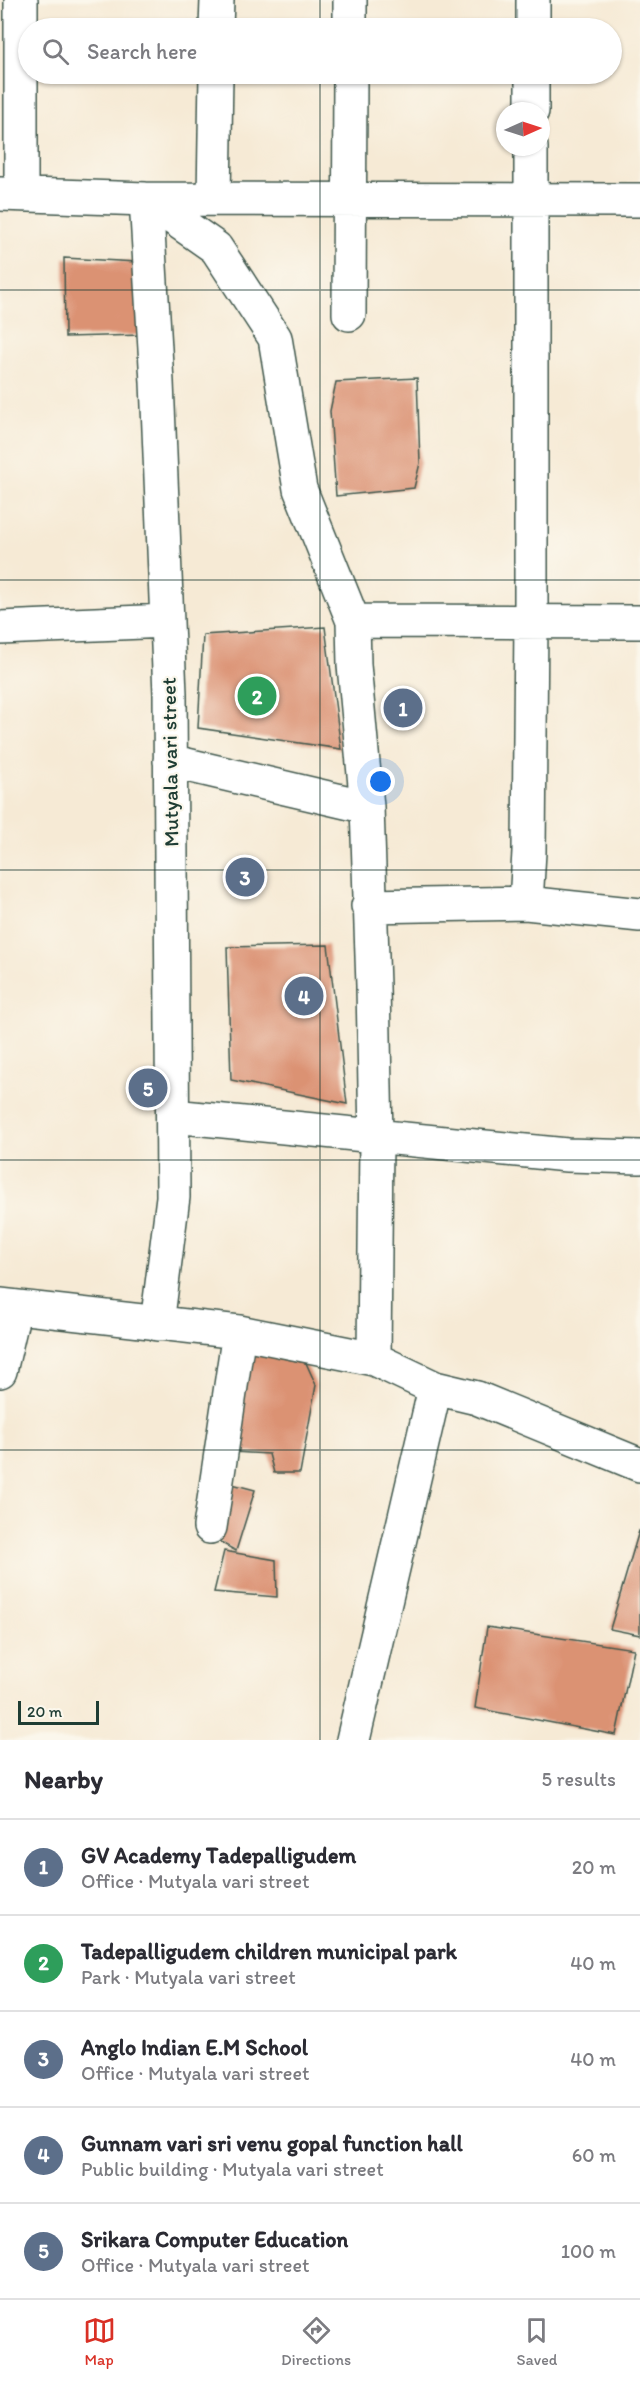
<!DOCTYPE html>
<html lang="en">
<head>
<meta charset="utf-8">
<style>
  body { margin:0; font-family:Itim,sans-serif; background:#f2f2f3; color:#2b2b33 }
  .compass { position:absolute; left:496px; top:102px; width:54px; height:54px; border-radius:50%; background:#fff; box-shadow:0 2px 4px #0004; rotate:87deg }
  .scale { position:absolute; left:18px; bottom:15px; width:81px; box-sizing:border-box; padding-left:6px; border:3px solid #1f3d34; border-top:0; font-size:16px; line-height:21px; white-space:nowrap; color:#1f3d34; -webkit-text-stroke:4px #fbf7ec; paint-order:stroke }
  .you { position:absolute; left:381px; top:782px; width:21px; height:21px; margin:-15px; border:4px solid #fff; border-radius:50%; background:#1a73e8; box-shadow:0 0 0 9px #1a73e833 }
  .badge { display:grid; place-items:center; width:39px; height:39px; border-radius:50%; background:#d93025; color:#fff; font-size:20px; font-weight:700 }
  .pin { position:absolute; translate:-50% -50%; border:3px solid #fff; box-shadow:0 2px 6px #0006 }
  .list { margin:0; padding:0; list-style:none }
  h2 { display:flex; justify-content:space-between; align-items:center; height:78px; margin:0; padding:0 24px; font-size:26px }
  h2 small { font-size:20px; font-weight:400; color:#7c7c81 }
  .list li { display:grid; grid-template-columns:39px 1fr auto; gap:18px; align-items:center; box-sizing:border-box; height:96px; padding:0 24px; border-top:2px solid #e1e1e2 }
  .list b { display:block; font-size:22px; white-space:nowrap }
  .list p { margin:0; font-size:20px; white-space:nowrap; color:#7c7c81 }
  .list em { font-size:20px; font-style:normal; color:#7c7c81 }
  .icon { flex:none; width:33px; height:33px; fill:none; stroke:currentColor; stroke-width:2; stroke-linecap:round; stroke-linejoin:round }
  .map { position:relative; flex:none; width:640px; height:1740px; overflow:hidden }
  .search { position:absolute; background:#fff; box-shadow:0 2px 4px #0004; left:18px; right:18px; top:18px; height:66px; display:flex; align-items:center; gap:15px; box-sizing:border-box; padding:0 21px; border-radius:33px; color:#7c7c81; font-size:22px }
  .sheet { height:558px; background:#fff }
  nav { display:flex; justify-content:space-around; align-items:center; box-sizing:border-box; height:84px; border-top:2px solid #e1e1e2; background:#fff; font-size:16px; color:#7c7c81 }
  nav a { display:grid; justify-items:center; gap:3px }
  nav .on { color:#d93025 }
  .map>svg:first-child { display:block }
  .building { fill:#db9273 }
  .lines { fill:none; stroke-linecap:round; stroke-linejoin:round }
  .minor-casing { stroke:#3f574c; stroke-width:36 }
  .minor { stroke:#fff; stroke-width:33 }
  .grid { fill:none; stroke:#1f3d34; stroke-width:1.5; stroke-opacity:0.55 }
  .labels { text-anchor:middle; stroke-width:4.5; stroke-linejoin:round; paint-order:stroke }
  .street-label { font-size:21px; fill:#1f3d34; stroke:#fbf7ec }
</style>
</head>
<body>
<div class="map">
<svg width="640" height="1740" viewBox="0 0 640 1740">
  <rect width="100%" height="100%" fill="#fbf7ec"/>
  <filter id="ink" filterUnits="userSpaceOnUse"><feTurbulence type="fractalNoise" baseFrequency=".0167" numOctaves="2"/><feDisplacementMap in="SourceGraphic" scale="12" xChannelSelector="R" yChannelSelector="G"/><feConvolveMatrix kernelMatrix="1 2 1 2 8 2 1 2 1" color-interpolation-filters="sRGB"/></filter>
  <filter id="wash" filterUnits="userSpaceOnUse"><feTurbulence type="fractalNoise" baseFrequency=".008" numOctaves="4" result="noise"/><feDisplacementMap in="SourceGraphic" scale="24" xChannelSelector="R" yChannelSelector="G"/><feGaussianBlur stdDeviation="1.35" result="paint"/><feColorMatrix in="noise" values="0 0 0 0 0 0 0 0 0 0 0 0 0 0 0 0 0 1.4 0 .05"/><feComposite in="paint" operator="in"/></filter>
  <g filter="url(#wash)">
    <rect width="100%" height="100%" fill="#f6ead5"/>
    <g id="blocks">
      <path class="building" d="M64 258 137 262 143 335 65 337Z
        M417 378 420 463 414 488 336 496 330 411 336 382Z
        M325 627 341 749 198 728 203 635Z
        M328 945 347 1104 231 1080 227 947Z
        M247 1350 306 1363 316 1385 300 1473H274L269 1454 234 1452Z
        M232 1484 255 1490 236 1551 218 1541Z
        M639 1531 640 1532V1635L610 1629Z
        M224 1551 276 1560 277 1597 214 1592Z
        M487 1627 634 1649 616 1735 475 1708Z"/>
    </g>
  </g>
  <g filter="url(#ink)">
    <use href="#blocks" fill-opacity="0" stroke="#3f574c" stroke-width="1.5"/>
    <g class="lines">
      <defs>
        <path id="minor" d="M21 0V194
          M350 0V28
          M216 28 217 0
          M533 28V0
          M532 111V74
          M0 194 146 199 640 200
          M146 199 216 248 275 338 300 489 353 621 354 665 367 807 373 986 376 1138 374 1359
          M146 199 157 382 170 694 173 1197 157 1324
          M214 199 216 74
          M349 314 350 74
          M353 621 640 622
          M0 628 167 621
          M170 761 367 807
          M526 903 529 852 531 620V147
          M368 906 526 903 640 915
          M173 1116 567 1155 640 1157
          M0 1305 239 1332 374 1359 435 1388 477 1398 640 1465
          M0 1371 15 1307
          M210 1527 239 1332
          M353 1740 435 1388"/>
      </defs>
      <use href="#minor" class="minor-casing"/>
      <use href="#minor" class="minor"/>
    </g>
  </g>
  <path class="grid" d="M320 0V28M320 74V1740M0 290H640M0 580H640M0 870H640M0 1160H640M0 1450H640"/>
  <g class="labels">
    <g class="street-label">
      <text transform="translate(170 762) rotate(-91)" y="7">Mutyala vari street</text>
    </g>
  </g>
</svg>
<svg class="compass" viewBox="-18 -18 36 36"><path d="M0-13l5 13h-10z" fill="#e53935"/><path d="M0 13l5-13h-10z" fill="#7c7c81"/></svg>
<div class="scale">20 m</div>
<div class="you"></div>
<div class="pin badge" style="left:403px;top:708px;background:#5c6f8a">1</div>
<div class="pin badge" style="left:257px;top:696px;background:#2e9e5b">2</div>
<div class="pin badge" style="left:245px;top:877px;background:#5c6f8a">3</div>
<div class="pin badge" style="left:304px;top:996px;background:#5c6f8a">4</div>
<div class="pin badge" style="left:148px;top:1088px;background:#5c6f8a">5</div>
<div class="search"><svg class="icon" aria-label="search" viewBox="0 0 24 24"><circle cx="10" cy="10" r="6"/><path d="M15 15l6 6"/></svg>Search here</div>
</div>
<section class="sheet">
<h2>Nearby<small>5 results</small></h2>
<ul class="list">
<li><span class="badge" style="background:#5c6f8a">1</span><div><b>GV Academy Tadepalligudem</b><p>Office · Mutyala vari street</p></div><em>20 m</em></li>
<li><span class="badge" style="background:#2e9e5b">2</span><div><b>Tadepalligudem children municipal park</b><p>Park · Mutyala vari street</p></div><em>40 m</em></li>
<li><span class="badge" style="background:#5c6f8a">3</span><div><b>Anglo Indian E.M School</b><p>Office · Mutyala vari street</p></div><em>40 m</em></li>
<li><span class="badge" style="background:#5c6f8a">4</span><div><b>Gunnam vari sri venu gopal function hall</b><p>Public building · Mutyala vari street</p></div><em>60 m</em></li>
<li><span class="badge" style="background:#5c6f8a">5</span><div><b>Srikara Computer Education</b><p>Office · Mutyala vari street</p></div><em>100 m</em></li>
</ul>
</section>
<nav>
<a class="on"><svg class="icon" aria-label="map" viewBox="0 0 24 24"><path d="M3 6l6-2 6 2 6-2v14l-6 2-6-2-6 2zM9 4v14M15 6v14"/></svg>Map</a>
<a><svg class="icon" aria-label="directions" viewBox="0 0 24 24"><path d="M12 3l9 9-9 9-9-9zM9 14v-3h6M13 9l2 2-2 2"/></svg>Directions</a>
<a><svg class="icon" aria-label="saved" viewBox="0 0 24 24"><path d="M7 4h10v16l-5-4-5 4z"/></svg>Saved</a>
</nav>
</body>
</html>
